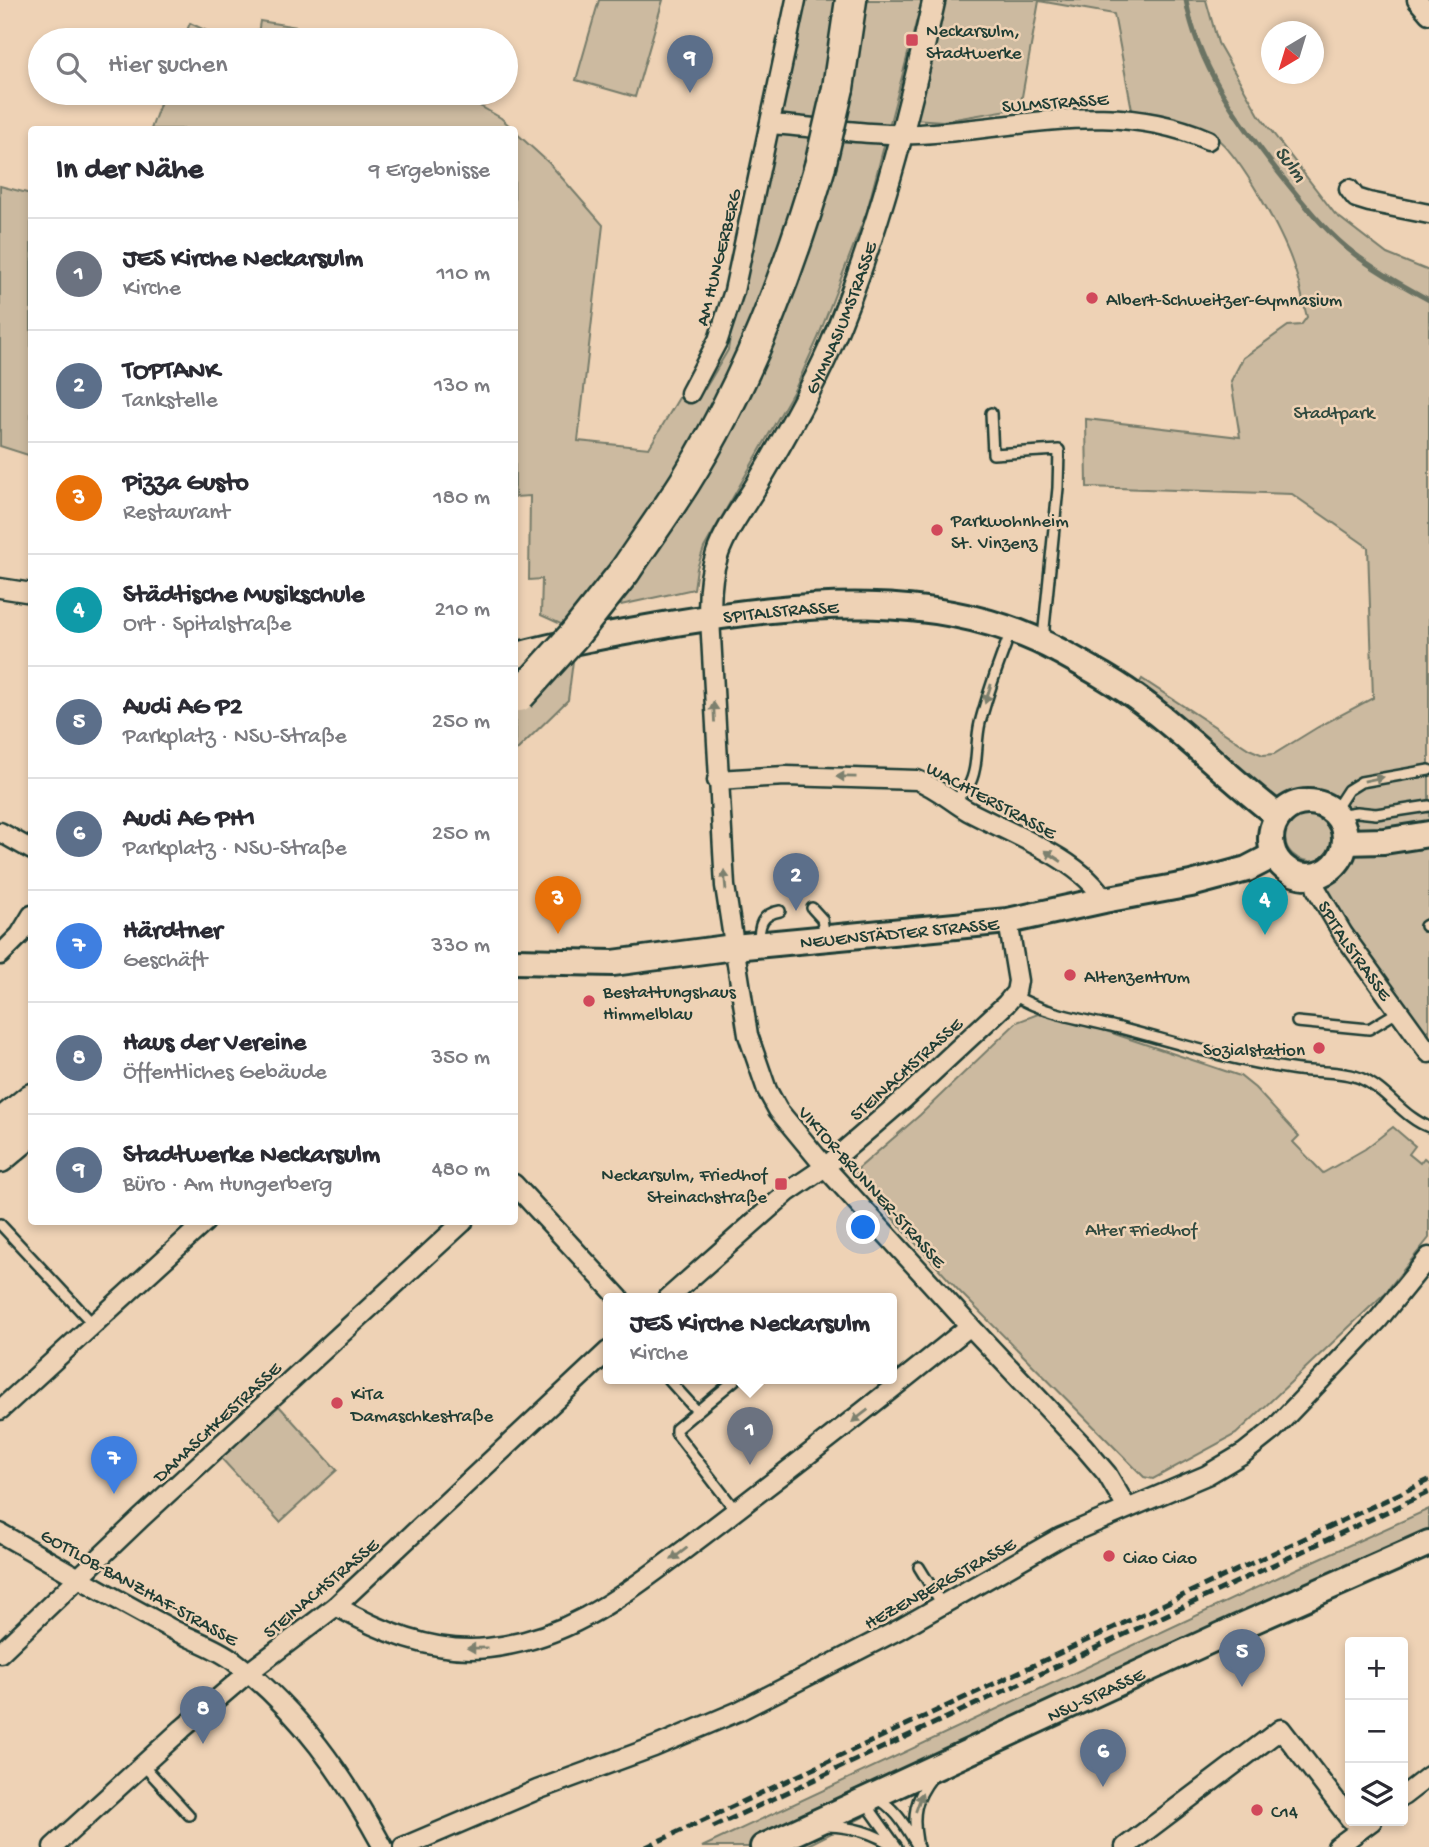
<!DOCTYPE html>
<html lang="de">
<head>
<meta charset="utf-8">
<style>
  body { margin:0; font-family:"Gochi Hand",sans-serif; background:#f7f7f7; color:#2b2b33 }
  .controls { position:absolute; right:21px; bottom:21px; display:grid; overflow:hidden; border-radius:7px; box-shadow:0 4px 10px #0003 }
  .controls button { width:63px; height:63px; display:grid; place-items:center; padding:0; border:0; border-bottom:2px solid #e1e1e2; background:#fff; color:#2b2b33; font:35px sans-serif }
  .compass { position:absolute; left:1261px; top:21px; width:63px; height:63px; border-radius:50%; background:#fff; box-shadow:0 4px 10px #0003; rotate:218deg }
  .you { position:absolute; left:864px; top:1228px; width:24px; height:24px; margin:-18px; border:5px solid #fff; border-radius:50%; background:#1a73e8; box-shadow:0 0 0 10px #1a73e833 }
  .badge { display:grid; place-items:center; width:46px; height:46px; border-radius:50%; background:#2563eb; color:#fff; font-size:23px; font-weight:700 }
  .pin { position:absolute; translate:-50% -58px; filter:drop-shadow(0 2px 4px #0008) }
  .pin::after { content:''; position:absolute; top:37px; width:24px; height:21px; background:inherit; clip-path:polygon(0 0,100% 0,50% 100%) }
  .popup { position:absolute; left:603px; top:1293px; width:294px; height:91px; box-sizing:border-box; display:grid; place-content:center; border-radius:7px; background:#fff; filter:drop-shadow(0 2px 5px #0005); font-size:23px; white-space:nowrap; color:#7c7c81 }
  .popup b { font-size:26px; color:#2b2b33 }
  .popup::after { content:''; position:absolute; left:50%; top:100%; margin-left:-14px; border:14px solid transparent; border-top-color:#fff }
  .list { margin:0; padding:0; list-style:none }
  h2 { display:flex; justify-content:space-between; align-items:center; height:91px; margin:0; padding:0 28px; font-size:30px }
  h2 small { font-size:23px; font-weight:400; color:#7c7c81 }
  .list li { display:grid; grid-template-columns:46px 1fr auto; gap:21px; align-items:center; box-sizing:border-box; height:112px; padding:0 28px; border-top:2px solid #e1e1e2 }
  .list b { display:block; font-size:26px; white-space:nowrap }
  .list p { margin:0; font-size:23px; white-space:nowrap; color:#7c7c81 }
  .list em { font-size:23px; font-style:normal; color:#7c7c81 }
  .icon { flex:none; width:38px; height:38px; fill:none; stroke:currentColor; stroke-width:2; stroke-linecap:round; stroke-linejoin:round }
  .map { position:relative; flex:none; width:1429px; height:1847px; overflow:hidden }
  .search { position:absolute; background:#fff; box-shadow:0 4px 10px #0003; left:28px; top:28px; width:490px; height:77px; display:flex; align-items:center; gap:18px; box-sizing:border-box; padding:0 24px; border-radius:38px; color:#7c7c81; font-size:26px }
  .panel { position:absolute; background:#fff; box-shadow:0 4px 10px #0003; left:28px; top:126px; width:490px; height:1099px; border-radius:7px }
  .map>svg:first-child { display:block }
  .green { fill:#ccbaa0; stroke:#767c6a; stroke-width:2 }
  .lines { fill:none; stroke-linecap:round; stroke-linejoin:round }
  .stream { stroke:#6a7363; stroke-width:5 }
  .service-casing { stroke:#1f3d34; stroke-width:14 }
  .minor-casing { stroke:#1f3d34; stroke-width:23 }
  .tertiary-casing { stroke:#1f3d34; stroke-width:26 }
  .secondary-casing { stroke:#1f3d34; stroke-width:30 }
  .trunk-casing { stroke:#1f3d34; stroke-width:35 }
  .service { stroke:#eed2b5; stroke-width:9 }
  .minor { stroke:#eed2b5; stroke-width:18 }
  .tertiary { stroke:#eed2b5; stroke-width:21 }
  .secondary { stroke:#eed2b5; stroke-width:24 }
  .trunk { stroke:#eed2b5; stroke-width:30 }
  .rail { stroke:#1f3d34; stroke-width:5; stroke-dasharray:10 5; stroke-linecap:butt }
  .trunk-bridge-casing { stroke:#1f3d34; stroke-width:35; stroke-linecap:butt }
  .trunk-bridge { stroke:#eed2b5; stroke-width:30 }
  .oneway { fill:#7c806e }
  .poi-dot { fill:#d1495b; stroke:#eed2b5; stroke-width:2.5 }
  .labels { text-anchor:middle; stroke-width:5; stroke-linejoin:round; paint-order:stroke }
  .poi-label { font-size:19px; fill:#1f3d34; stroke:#eed2b5; text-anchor:start }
  .street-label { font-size:19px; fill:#1f3d34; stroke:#eed2b5 }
  .park-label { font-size:19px; fill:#304a3f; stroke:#eed2b5 }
  .water-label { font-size:21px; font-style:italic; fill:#324a40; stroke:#eed2b5 }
</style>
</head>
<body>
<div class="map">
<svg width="1429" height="1847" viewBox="0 0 1429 1847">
  <rect width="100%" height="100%" fill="#eed2b5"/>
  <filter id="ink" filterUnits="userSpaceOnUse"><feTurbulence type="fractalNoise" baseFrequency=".0143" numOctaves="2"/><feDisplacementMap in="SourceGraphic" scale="14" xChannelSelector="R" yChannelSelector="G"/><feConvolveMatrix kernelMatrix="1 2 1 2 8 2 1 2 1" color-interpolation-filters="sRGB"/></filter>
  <g filter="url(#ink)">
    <path class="green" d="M599 0H663L635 97 576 80Z
      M803 0H922L867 211 818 338 796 387 704 548 697 568 694 589 598 610 558 655 573 661 568 700 515 752V663L572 629 541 615 542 579 529 580 530 496 515 497 514 131 549 163 603 225 578 441 649 448 686 386 705 389 728 350 738 289Z
      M943 0H1206L1218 43 1259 115 1335 214 1387 254 1429 271V1040L1329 900 1309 861C1290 859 1281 845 1287 826L1272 808 1137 687 1142 679 1249 749 1263 755 1274 754 1318 727 1373 698 1368 547 1292 494 1087 487 1086 419 1240 437 1231 381 1243 358 1288 326 1301 325 1307 317C1303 302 1300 285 1295 270 1284 236 1242 157 1214 136 1190 119 1160 113 1132 110L1114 14 1039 1 1020 108 943 121 913 119Z
      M260 21 303 28 340 40H257Z
      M190 23 213 34 251 40H183Z
      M164 93H457L501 118 513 129H151Z
      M0 186 31 194V456L0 446Z
      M1038 1014 1076 1021 1240 1076 1255 1088 1299 1136 1293 1142 1323 1173 1365 1149 1393 1127 1415 1146 1409 1154 1420 1163 1424 1158 1429 1162V1238L1385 1293 1236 1434 1153 1479 1144 1477 959 1291 858 1180 856 1173 859 1168 920 1115 1017 1022Z
      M279 1406 337 1470 280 1522 221 1458Z
      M1429 1509V1544L1207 1643 804 1847H702L1294 1570Z"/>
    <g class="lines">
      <path class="stream" d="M1186 0C1198 67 1238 120 1279 173 1300 199 1321 226 1347 248 1371 268 1402 285 1429 300"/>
      <defs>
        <path id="service" d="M991 413 993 454 1059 450 1058 488 1044 628 1045 643
          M952 801C958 797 964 793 968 787 979 769 975 743 980 723 988 692 999 662 1011 631
          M1333 813 1348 790 1361 782 1429 770
          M1336 815 1357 812 1376 814 1429 806
          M812 908 822 919 825 937
          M1425 926 1429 924
          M759 942C759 926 761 914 780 911
          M1014 995C1044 1014 1086 1020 1120 1028 1177 1043 1234 1061 1291 1069 1313 1073 1339 1070 1360 1078 1387 1089 1402 1117 1429 1127
          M1297 1022 1369 1029 1399 1011
          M0 1224 93 1324
          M668 1379 697 1411
          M736 1379 676 1429V1433L736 1511
          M919 1567 943 1606
          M143 1765 189 1815
          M827 1826C853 1827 873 1832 895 1847
          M917 1842C912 1814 915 1799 932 1777
          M897 1847 872 1812V1795C897 1809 904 1824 918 1847"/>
        <g id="minor">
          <path d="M1417 0 1429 14"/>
          <path d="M770 124C817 127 873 136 919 134 1019 129 1111 98 1208 140"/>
          <path d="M1349 189 1356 198 1369 202 1429 214"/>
          <path d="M690 393 718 340 734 291 796 0"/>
          <path d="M0 588 32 593"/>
          <path d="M710 618 725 886 748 1035 767 1090 778 1110 825 1167 970 1326 1084 1447 1107 1474 1127 1508"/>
          <path d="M717 780 786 776 917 780C936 787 951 801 968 811 1007 832 1083 860 1104 900"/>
          <path d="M0 832 32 850"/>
          <path id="s1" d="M1313 876 1317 890 1343 934 1429 1053"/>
          <path d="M0 955 20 935 32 915"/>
          <path d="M514 1184 620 1299"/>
          <path d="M667 1299 788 1192 825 1167 904 1099 1006 1004 1016 992 1018 981 1008 921"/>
          <path d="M0 1410 205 1222"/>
          <path d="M0 1533C56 1565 111 1597 168 1627 189 1639 215 1646 234 1661 298 1709 345 1777 383 1847"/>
          <path d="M336 1606C381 1632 435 1654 488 1648 562 1640 614 1602 672 1559 703 1536 734 1512 765 1488 834 1435 902 1381 970 1326"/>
          <path d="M0 1653 141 1518 463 1222"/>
          <path d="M1403 1796 1429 1776"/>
          <path d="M53 1847 182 1729 249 1672 336 1606 608 1351"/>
          <path d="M403 1847 537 1790 654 1747 739 1711 898 1630 1061 1537 1207 1475 1244 1453 1273 1430 1378 1320 1429 1257"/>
          <path d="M1125 1847 1281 1729 1350 1819"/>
          <path d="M1337 1847 1372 1821"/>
        </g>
        <g id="tertiary">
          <path id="s2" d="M710 618C709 596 710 575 717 555 725 531 743 507 756 486 782 442 808 397 829 350 877 238 908 118 934 0"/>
        </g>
        <g id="secondary">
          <path id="s3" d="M514 656C565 642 618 633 670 624 796 603 942 587 1059 651 1088 667 1119 684 1145 704 1191 739 1232 781 1278 816"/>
          <circle cx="1308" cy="839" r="37"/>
          <path d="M1345 842 1384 841 1429 834"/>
          <path id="s4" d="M514 961 613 963 734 947 1008 921 1104 900 1191 884 1247 869 1274 855"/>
          <path id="s5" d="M763 1847 1237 1628 1429 1543"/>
        </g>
        <path id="trunk" d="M838 88 851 0
          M625 571C645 541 666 512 685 482 746 384 788 276 820 166
          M0 1125 32 1099
          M0 1157 32 1130"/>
      </defs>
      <use href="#service" class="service-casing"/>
      <use href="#minor" class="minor-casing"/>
      <use href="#tertiary" class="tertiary-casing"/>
      <use href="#secondary" class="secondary-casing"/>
      <use href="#trunk" class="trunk-casing"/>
      <use href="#service" class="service"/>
      <use href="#minor" class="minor"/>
      <use href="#tertiary" class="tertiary"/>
      <use href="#secondary" class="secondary"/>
      <use href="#trunk" class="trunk"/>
      <path class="rail" d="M713 1827 1429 1492
        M646 1847 1429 1480"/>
      <defs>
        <path id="trunk-bridge" d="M820 166 838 88
          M519 696 575 634 625 571"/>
      </defs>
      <use href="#trunk-bridge" class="trunk-bridge-casing"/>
      <use href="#trunk-bridge" class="trunk-bridge"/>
    </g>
    <defs><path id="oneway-solid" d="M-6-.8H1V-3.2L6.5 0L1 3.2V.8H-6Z" transform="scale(1.75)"/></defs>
    <g class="oneway">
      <use href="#oneway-solid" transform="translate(988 694) rotate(108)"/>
      <use href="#oneway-solid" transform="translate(714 712) rotate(-93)"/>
      <use href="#oneway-solid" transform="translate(846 777) rotate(-179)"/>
      <use href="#oneway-solid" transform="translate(1374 779) rotate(-12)"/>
      <use href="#oneway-solid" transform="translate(1053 856) rotate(-147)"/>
      <use href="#oneway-solid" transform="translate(725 880) rotate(-95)"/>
      <use href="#oneway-solid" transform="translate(860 1416) rotate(142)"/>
      <use href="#oneway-solid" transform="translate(679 1554) rotate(143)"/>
      <use href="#oneway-solid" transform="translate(477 1648) rotate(179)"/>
      <use href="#oneway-solid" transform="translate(919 1802) rotate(-71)"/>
    </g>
  </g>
  <g class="poi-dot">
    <rect x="905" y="33" width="14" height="14" rx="3.5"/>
    <circle cx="1092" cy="298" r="7"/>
    <circle cx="937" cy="530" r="7"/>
    <circle cx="1070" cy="975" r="7"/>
    <circle cx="589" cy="1001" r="7"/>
    <circle cx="1319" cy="1048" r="7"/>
    <rect x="774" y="1177" width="14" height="14" rx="3.5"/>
    <circle cx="337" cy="1403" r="7"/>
    <circle cx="1109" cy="1556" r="7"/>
    <circle cx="1257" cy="1810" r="7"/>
  </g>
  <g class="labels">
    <g class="poi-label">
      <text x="926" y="36">Neckarsulm,<tspan x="926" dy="22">Stadtwerke</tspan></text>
      <text x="1106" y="305">Albert-Schweitzer-Gymnasium</text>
      <text x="951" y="526">Parkwohnheim<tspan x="951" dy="22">St. Vinzenz</tspan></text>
      <text x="1084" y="982">Altenzentrum</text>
      <text x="603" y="997">Bestattungshaus<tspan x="603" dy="22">Himmelblau</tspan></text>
      <text x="1305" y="1055" text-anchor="end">Sozialstation</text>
      <text x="767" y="1180" text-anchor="end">Neckarsulm, Friedhof<tspan x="767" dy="22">Steinachstraße</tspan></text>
      <text x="351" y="1399">KiTa<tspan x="351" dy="22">Damaschkestraße</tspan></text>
      <text x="1123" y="1563">Ciao Ciao</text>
      <text x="1271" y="1817">C14</text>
    </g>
    <g class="street-label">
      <text transform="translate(1055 101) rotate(-4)" y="7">SULMSTRASSE</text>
      <text transform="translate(717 257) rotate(-76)" y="7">AM HUNGERBERG</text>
      <text dy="7" stroke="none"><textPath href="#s2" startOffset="332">GYMNASIUMSTRASSE</textPath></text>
      <text dy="7" stroke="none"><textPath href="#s3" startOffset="271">SPITALSTRASSE</textPath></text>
      <text transform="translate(992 799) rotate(28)" y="7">WACHTERSTRASSE</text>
      <text dy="7" stroke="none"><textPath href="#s4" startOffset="387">NEUENSTÄDTER STRASSE</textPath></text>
      <text dy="7" stroke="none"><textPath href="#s1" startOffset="86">SPITALSTRASSE</textPath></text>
      <text transform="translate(905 1068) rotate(-42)" y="7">STEINACHSTRASSE</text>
      <text transform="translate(873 1186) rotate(48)" y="7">VIKTOR-BRUNNER-STRASSE</text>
      <text transform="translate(216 1421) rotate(-43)" y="7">DAMASCHKESTRASSE</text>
      <text transform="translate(939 1582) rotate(-29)" y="7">HEZENBERGSTRASSE</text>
      <text transform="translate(140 1586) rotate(29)" y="7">GOTTLOB-BANZHAF-STRASSE</text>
      <text transform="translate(320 1587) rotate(-40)" y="7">STEINACHSTRASSE</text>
      <text dy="7" stroke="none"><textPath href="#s5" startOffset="366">NSU-STRASSE</textPath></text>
    </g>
    <g class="park-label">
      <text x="1334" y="418">Stadtpark</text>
      <text x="1141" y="1235">Alter Friedhof</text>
    </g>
    <g class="water-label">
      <text transform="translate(1292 163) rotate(52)" y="7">Sulm</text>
    </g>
  </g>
</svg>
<div class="controls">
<button>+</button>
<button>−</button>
<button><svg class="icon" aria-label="layers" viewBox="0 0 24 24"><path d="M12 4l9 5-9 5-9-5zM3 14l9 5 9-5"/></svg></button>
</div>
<svg class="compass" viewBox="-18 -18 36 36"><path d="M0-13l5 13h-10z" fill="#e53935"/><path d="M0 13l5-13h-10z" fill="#7c7c81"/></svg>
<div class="you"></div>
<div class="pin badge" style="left:750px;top:1465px;background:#6b7280">1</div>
<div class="popup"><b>JES Kirche Neckarsulm</b>Kirche</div>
<div class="pin badge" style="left:796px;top:911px;background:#5c6f8a">2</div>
<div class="pin badge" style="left:558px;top:934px;background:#e8710a">3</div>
<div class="pin badge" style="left:1265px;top:935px;background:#0f9aa8">4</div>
<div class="pin badge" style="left:1242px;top:1687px;background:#5c6f8a">5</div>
<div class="pin badge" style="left:1103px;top:1787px;background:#5c6f8a">6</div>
<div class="pin badge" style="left:114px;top:1494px;background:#3f7fe0">7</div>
<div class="pin badge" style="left:203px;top:1744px;background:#5c6f8a">8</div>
<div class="pin badge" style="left:690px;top:93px;background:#5c6f8a">9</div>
<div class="search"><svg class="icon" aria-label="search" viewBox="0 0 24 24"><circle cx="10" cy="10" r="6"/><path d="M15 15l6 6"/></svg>Hier suchen</div>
<section class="panel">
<h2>In der Nähe<small>9 Ergebnisse</small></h2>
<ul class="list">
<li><span class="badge" style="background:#6b7280">1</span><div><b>JES Kirche Neckarsulm</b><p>Kirche</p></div><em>110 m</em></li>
<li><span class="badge" style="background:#5c6f8a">2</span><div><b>TOPTANK</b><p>Tankstelle</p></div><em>130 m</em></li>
<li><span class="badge" style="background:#e8710a">3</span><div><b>Pizza Gusto</b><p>Restaurant</p></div><em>180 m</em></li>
<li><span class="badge" style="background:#0f9aa8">4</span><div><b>Städtische Musikschule</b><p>Ort · Spitalstraße</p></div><em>210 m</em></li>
<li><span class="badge" style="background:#5c6f8a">5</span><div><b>Audi AG P2</b><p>Parkplatz · NSU-Straße</p></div><em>250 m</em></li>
<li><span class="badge" style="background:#5c6f8a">6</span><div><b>Audi AG PH1</b><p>Parkplatz · NSU-Straße</p></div><em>250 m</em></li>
<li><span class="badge" style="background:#3f7fe0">7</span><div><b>Härdtner</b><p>Geschäft</p></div><em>330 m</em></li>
<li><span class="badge" style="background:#5c6f8a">8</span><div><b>Haus der Vereine</b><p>Öffentliches Gebäude</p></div><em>350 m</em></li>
<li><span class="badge" style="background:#5c6f8a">9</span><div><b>Stadtwerke Neckarsulm</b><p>Büro · Am Hungerberg</p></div><em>480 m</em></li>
</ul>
</section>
</div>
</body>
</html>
